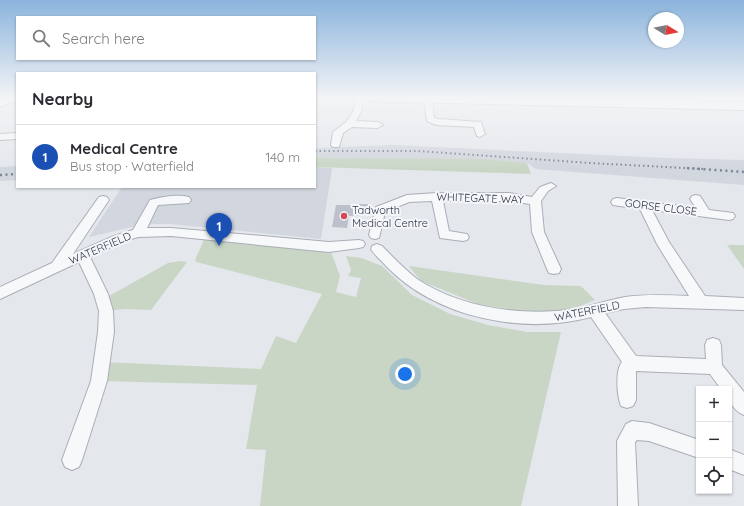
<!DOCTYPE html>
<html lang="en">
<head>
<meta charset="utf-8">
<style>
  body { margin:0; font-family:Quicksand,sans-serif; background:#f2f2f3; color:#2b2b33 }
  .controls { position:absolute; right:12px; bottom:12px; display:grid; overflow:hidden; border-radius:0px; box-shadow:0 1px 3px #0004 }
  .controls button { width:36px; height:36px; display:grid; place-items:center; padding:0; border:0; border-bottom:1px solid #e1e1e2; background:#fff; color:#2b2b33; font:20px sans-serif }
  .compass { position:absolute; left:648px; top:12px; width:36px; height:36px; border-radius:50%; background:#fff; box-shadow:0 1px 3px #0004; rotate:100deg }
  .you { position:absolute; left:405px; top:374px; width:14px; height:14px; margin:-10px; border:3px solid #fff; border-radius:50%; background:#1a73e8; box-shadow:0 0 0 6px #1a73e833 }
  .badge { display:grid; place-items:center; width:26px; height:26px; border-radius:50%; background:#0b8043; color:#fff; font-size:13px; font-weight:700 }
  .pin { position:absolute; translate:-50% -33px; filter:drop-shadow(0 1px 2px #0008) }
  .pin::after { content:''; position:absolute; top:21px; width:14px; height:12px; background:inherit; clip-path:polygon(0 0,100% 0,50% 100%) }
  .list { margin:0; padding:0; list-style:none }
  h2 { display:flex; justify-content:space-between; align-items:center; height:52px; margin:0; padding:0 16px; font-size:17px }
  h2 small { font-size:13px; font-weight:400; color:#7c7c81 }
  .list li { display:grid; grid-template-columns:26px 1fr auto; gap:12px; align-items:center; box-sizing:border-box; height:64px; padding:0 16px; border-top:1px solid #e1e1e2 }
  .list b { display:block; font-size:15px; white-space:nowrap }
  .list p { margin:0; font-size:13px; white-space:nowrap; color:#7c7c81 }
  .list em { font-size:13px; font-style:normal; color:#7c7c81 }
  .icon { flex:none; width:22px; height:22px; fill:none; stroke:currentColor; stroke-width:2; stroke-linecap:round; stroke-linejoin:round }
  .map { position:relative; flex:none; width:744px; height:506px; overflow:hidden }
  .search { position:absolute; background:#fff; box-shadow:0 1px 3px #0004; left:16px; top:16px; width:300px; height:44px; display:flex; align-items:center; gap:10px; box-sizing:border-box; padding:0 14px; border-radius:0px; color:#7c7c81; font-size:15px }
  .panel { position:absolute; background:#fff; box-shadow:0 1px 3px #0004; left:16px; top:72px; width:300px; height:116px; border-radius:0px }
  .map>svg:first-child { display:block }
  .built { fill:#d2d6de }
  .green { fill:#c9d6c5 }
  .building { fill:#bbc0ca }
  .lines { fill:none; stroke-linecap:round; stroke-linejoin:round }
  .minor-casing { stroke:#a9aeb7; stroke-width:2 }
  .secondary-casing { stroke:#a9aeb7; stroke-width:2 }
  .minor { fill:#f7f8fa; fill-rule:evenodd }
  .secondary { fill:#fff; fill-rule:evenodd }
  .rail-far1 { stroke:#7d8696; stroke-width:2; stroke-dasharray:1.5 3; stroke-linecap:butt }
  .rail { stroke:#7d8696; stroke-width:2.5; stroke-dasharray:2 3.5; stroke-linecap:butt }
  .poi-dot { fill:#d1495b; stroke:#f4f6f9; stroke-width:1.5 }
  .labels { text-anchor:middle; stroke-width:4; stroke-linejoin:round; paint-order:stroke }
  .street-label { font-size:11px; fill:#2b3445; stroke:#f4f6f9 }
  .poi-label { font-size:11px; fill:#2b3445; stroke:#f4f6f9; text-anchor:start }
</style>
</head>
<body>
<div class="map">
<svg width="744" height="506" viewBox="0 0 744 506">
  <rect width="100%" height="100%" fill="#e4e7ec"/>
  <path class="built" d="M394 145 667 158 744 160V185L536 169 527 163 315 158V148Z
    M17 166V180L0 181V167Z
    M315 167 332 168 321 239 170 224H153L132 227 89 237 122 187H315Z"/>
  <path class="green" d="M315 158 483 159 527 163 531 174 315 167Z
    M207 236 329 247 340 276 336 292 356 297 361 278 348 276 351 270 346 256 361 258 382 266 412 295 450 314 488 325 527 332H561L521 506H260L266 450 246 449 257 385 99 381 103 362 261 369 276 336 296 343 322 294 196 262 195 260 204 240Z
    M727 245H744V269Z
    M180 261 187 262 151 310 125 309 106 311 102 300 168 263Z
    M409 266 544 285 581 286 595 300 573 309 548 312 514 310 478 304 421 281Z"/>
  <path class="building" d="M352 204H368L367 215 349 216 347 228 332 227 336 205H352Z"/>
  <g class="lines">
    <defs>
      <path id="minor" d="M356 98H364L361 112 356 121 378 122 383 125 378 128 352 127 343 133 339 147H333L331 145 333 132 346 122 353 112Z
        M425 98H431L432 100 434 118 438 119 481 122 485 134 480 137 477 136 474 127 436 125 427 121 424 100Z
        M17 133V139L0 140V134Z
        M551 183 556 186 548 191 541 201 544 232 561 269 559 273 554 274 549 273 547 269 532 232 530 204 509 201H443L449 231 467 234 469 237 467 240 463 241 440 238 432 201 409 202 385 212 379 238 375 239 371 238 369 235 376 207 407 195 437 193H509L532 197 540 187Z
        M696 195 700 196 709 210 733 213 735 216 733 219 729 220 652 210 669 242 705 296 744 298V310L646 307 624 309 605 313 636 356 706 359 705 345 707 340 713 338 719 340 721 345 722 365 744 392V415C732 410 729 401 729 389H721L710 374 636 371V400L633 406 627 408 621 406C617 396 615 370 622 362L591 317C523 335 437 318 387 267 382 261 375 256 371 249L372 246 377 244 382 246C393 257 404 269 417 279 461 308 523 317 575 309 592 306 608 300 625 297 646 294 668 295 689 296L657 244 640 209 613 205 611 202 613 199 617 198 696 208 690 199 692 196Z
        M103 196 107 197 109 200 73 254 114 236 133 230 150 200C162 197 177 194 189 197L191 200 189 203 158 205 147 228H171L329 242 359 240 363 241 365 244 363 247 359 248 329 252 171 236 138 237 122 242 90 257 108 294 113 311 114 332 107 381 82 460 79 467 72 470 65 467 62 460 91 381 98 332 99 311 94 294 79 262 0 299V287L52 263 99 197Z
        M632 421 649 423 699 440V458L649 441 637 440 635 442 638 506H618L617 441 626 424Z
        M729 449 744 455V475L729 469Z"/>
      <path id="secondary" d="M17 98 16 100 0 107V99Z
        M360 98H539L744 102V110L366 101Z"/>
    </defs>
    <use href="#minor" class="minor-casing"/>
    <use href="#secondary" class="secondary-casing"/>
    <use href="#minor" class="minor"/>
    <use href="#secondary" class="secondary"/>
    <path class="rail-far1" d="M315 151H418L590 163 704 169"/>
    <path class="rail" d="M687 168 744 172
      M0 175 17 174"/>
  </g>
  <linearGradient id="sky" x2="0" y2="1"><stop stop-color="#8bb4dd"/><stop offset="0.58" stop-color="#f3f4f6"/><stop offset="1" stop-color="#f3f4f6" stop-opacity="0"/></linearGradient>
  <rect width="744" height="169" fill="url(#sky)"/>
  <circle class="poi-dot" cx="344" cy="216" r="4"/>
  <g class="labels">
    <g class="street-label">
      <text transform="translate(480 198) rotate(2)" y="4">WHITEGATE WAY</text>
      <text transform="translate(661 207) rotate(7)" y="4">GORSE CLOSE</text>
      <text transform="translate(100 248) rotate(-23)" y="4">WATERFIELD</text>
      <text transform="translate(587 311) rotate(-11)" y="4">WATERFIELD</text>
    </g>
    <g class="poi-label">
      <text x="352" y="214">Tadworth<tspan x="352" dy="13">Medical Centre</tspan></text>
    </g>
  </g>
</svg>
<div class="controls">
<button>+</button>
<button>−</button>
<button><svg class="icon" aria-label="locate" viewBox="0 0 24 24"><circle cx="12" cy="12" r="6"/><path d="M12 2v4M12 18v4M2 12h4M18 12h4"/></svg></button>
</div>
<svg class="compass" viewBox="-18 -18 36 36"><path d="M0-13l5 13h-10z" fill="#e53935"/><path d="M0 13l5-13h-10z" fill="#7c7c81"/></svg>
<div class="you"></div>
<div class="pin badge" style="left:219px;top:246px;background:#1a4fb4">1</div>
<div class="search"><svg class="icon" aria-label="search" viewBox="0 0 24 24"><circle cx="10" cy="10" r="6"/><path d="M15 15l6 6"/></svg>Search here</div>
<section class="panel">
<h2>Nearby<small></small></h2>
<ul class="list">
<li><span class="badge" style="background:#1a4fb4">1</span><div><b>Medical Centre</b><p>Bus stop · Waterfield</p></div><em>140 m</em></li>
</ul>
</section>
</div>
</body>
</html>
